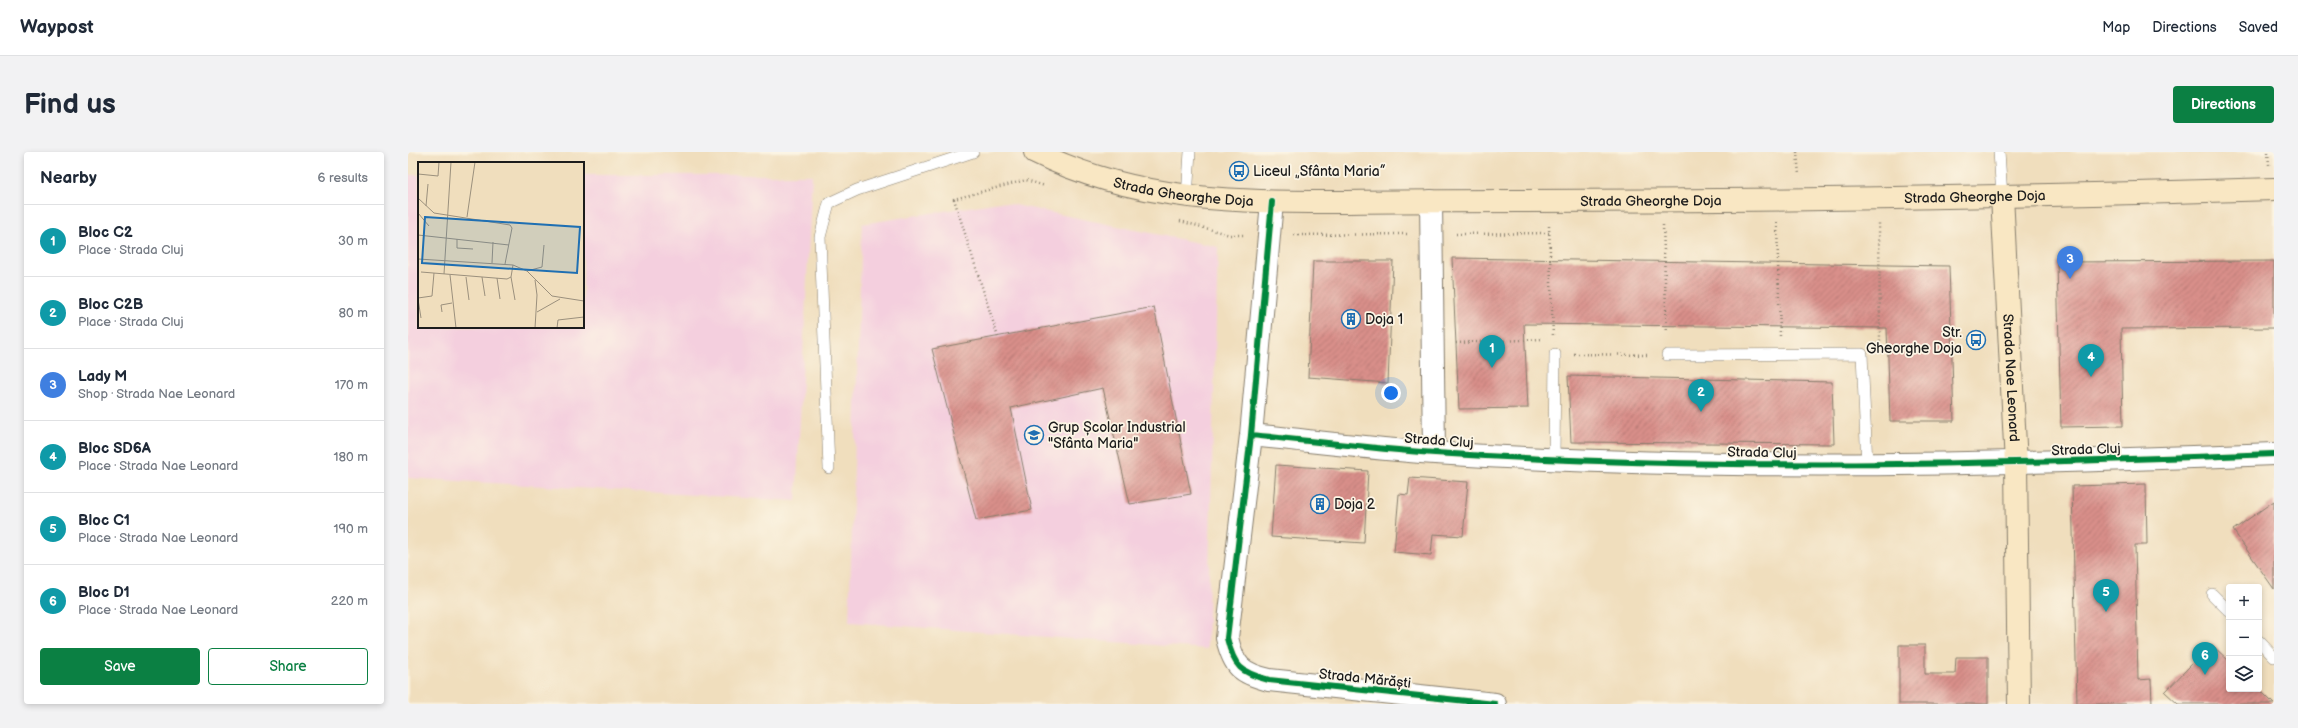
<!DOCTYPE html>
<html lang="en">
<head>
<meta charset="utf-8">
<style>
  body { margin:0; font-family:"Balsamiq Sans",sans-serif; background:#f2f2f3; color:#1f2937 }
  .controls { position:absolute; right:12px; bottom:12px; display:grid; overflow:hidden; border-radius:4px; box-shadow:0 2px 6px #0003 }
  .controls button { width:36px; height:36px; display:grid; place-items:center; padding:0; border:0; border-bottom:1px solid #e0e1e3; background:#fff; color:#1f2937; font:20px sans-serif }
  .you { position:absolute; left:983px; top:241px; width:14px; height:14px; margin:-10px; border:3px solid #fff; border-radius:50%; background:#1a73e8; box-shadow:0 0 0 6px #1a73e833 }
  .badge { display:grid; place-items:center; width:26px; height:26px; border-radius:50%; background:#0b8043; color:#fff; font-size:13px; font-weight:700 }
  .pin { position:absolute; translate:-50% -33px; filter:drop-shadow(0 1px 2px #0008) }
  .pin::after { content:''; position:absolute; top:21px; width:14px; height:12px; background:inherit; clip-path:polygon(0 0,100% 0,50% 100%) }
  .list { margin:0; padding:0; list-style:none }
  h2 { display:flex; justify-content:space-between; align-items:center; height:52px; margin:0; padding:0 16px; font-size:17px }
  h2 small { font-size:13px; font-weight:400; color:#747a83 }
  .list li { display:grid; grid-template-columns:26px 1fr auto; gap:12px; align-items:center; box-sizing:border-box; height:72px; padding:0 16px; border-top:1px solid #e0e1e3 }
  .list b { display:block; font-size:15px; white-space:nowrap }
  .list p { margin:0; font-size:13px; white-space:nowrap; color:#747a83 }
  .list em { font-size:13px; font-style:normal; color:#747a83 }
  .actions { display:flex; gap:8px; padding:12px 16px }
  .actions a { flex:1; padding:9px 0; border:1px solid #0b8043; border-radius:4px; text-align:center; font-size:14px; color:#0b8043 }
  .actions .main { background:#0b8043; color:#fff }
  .icon { flex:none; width:22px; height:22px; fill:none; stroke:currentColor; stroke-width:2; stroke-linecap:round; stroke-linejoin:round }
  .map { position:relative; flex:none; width:1866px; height:552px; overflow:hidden; border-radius:4px }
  header { display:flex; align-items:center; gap:24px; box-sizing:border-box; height:56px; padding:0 20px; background:#fff; border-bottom:1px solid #e0e1e3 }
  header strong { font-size:19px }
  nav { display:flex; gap:22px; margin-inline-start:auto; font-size:14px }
  .intro { display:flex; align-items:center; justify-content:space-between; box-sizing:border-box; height:96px; padding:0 24px }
  h1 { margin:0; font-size:28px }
  .button { padding:10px 18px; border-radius:4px; background:#0b8043; color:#fff; font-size:14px; font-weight:700 }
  main { display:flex; gap:24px; padding:0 24px }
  aside { flex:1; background:#fff; border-radius:4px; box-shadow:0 2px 6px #0003 }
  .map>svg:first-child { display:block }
  .built { fill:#f4cfde }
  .building { fill:url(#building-hatch) }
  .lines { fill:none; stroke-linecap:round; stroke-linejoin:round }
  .lane-casing { stroke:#867d6c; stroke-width:12 }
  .street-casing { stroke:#867d6c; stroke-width:24 }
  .secondary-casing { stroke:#867d6c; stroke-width:24 }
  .path { stroke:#867d6c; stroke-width:2.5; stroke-dasharray:1 3; stroke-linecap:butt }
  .lane { stroke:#fff; stroke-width:11 }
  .street { stroke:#fff; stroke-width:22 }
  .secondary { stroke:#f9e7c3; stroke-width:22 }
  .cycleway-casing { stroke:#fcf5e5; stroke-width:8 }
  .cycleway { stroke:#00873e; stroke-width:6 }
  .labels { text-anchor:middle; stroke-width:3.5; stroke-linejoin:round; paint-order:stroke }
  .poi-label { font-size:14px; fill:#1c1c1c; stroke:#fcf5e5; text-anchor:start }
  .street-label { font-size:14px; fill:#1c1c1c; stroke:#fcf5e5 }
  .inset-road { fill:none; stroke:#9b907d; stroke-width:1 }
  .view { fill:#1f6fb2; fill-opacity:0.15; stroke:#1f6fb2; stroke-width:2 }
  .inset-edge { fill:none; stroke:#1c1c1c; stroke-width:2 }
</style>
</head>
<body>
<header>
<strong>Waypost</strong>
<nav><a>Map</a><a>Directions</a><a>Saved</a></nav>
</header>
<div class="intro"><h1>Find us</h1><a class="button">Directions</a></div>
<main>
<aside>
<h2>Nearby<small>6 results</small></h2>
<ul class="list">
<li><span class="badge" style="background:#0f9aa8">1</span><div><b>Bloc C2</b><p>Place · Strada Cluj</p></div><em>30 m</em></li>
<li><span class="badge" style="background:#0f9aa8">2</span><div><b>Bloc C2B</b><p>Place · Strada Cluj</p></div><em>80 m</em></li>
<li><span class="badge" style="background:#3f7fe0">3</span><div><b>Lady M</b><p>Shop · Strada Nae Leonard</p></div><em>170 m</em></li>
<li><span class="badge" style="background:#0f9aa8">4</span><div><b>Bloc SD6A</b><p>Place · Strada Nae Leonard</p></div><em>180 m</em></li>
<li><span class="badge" style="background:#0f9aa8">5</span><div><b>Bloc C1</b><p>Place · Strada Nae Leonard</p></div><em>190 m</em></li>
<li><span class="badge" style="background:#0f9aa8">6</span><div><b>Bloc D1</b><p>Place · Strada Nae Leonard</p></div><em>220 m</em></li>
</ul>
<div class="actions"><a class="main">Save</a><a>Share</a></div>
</aside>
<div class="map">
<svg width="1866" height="552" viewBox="0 0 1866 552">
  <defs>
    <pattern id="building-hatch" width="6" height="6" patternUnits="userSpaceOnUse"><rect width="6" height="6" fill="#d98f8a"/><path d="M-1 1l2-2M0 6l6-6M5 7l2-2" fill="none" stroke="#af7470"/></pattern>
  </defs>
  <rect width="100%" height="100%" fill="#fcf5e5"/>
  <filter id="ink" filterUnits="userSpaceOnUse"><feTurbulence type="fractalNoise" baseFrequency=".025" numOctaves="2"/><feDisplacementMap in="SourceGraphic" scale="8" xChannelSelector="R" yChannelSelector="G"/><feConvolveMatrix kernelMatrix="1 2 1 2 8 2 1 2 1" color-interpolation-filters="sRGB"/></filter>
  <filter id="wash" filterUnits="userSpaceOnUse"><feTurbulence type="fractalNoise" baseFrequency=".012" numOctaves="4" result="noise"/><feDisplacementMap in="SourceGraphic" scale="16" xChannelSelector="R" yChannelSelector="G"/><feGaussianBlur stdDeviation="0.9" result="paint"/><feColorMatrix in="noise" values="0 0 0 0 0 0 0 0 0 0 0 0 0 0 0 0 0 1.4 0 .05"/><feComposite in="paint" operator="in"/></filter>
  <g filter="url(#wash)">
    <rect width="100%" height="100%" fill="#f0debd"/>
    <path class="built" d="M0 23H11V175H175V23H404L388 349 0 326Z
      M592 50 810 95 799 497 441 470 454 72Z"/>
    <g id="blocks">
      <path class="building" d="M1044 106 1541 114 1546 269H1482L1479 176 1116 172 1120 256 1051 257Z
        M905 109H985L980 231 900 225Z
        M1866 109V176L1713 177 1715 274 1653 275 1649 110Z
        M746 155 783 342 722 352 695 236 603 256 624 358 568 368 524 197Z
        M1160 224 1424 230 1426 292 1163 290Z
        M868 313 960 319 956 391 863 385Z
        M1002 326 1060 330 1055 384 1025 382 1023 403 986 400 991 342 1000 343Z
        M1738 332 1739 393H1727L1730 528 1743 527 1744 552H1669L1664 334Z
        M1866 349V437L1825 378Z
        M1803 492 1821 509V537H1851L1866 552H1770L1757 540Z
        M1491 493H1517V522H1547L1548 505H1580V552H1491Z"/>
    </g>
  </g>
  <g filter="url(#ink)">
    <use href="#blocks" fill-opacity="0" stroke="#867d6c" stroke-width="1"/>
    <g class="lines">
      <defs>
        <path id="lane" d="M1591 0 1594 44
          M779 45 782 0
          M1259 203 1454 202 1459 313
          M1146 306 1147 202
          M421 316 412 85 421 51 449 38 565 0
          M1804 442 1821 459
          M1851 489 1866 505"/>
        <path id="street" d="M1023 49 1026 301
          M864 50 843 283 819 486C826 515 833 521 861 528L1087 552
          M843 283C904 289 966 297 1027 301 1307 319 1587 313 1866 302"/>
        <g id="secondary">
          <path id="s1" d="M627 0C728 50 829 50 939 50 997 49 1056 49 1114 49 1365 49 1616 45 1866 37"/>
          <path id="s2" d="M1594 44 1608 312 1611 552"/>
        </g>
      </defs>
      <use href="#lane" class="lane-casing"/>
      <use href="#street" class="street-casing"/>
      <use href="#secondary" class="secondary-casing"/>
      <path class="path" d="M1389 0 1391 23
        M1860 0 1861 13
        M772 69 822 83H837
        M1369 71 1372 184
        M1255 73 1259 184
        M1141 74 1145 185
        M1048 82 1141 81
        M886 83 999 82
        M590 185 546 47 618 28 637 34
        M1048 191 1135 187
        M1469 191 1472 189 1471 70
        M1166 202 1241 203"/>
      <use href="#lane" class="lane"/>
      <use href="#street" class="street"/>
      <use href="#secondary" class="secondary"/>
      <defs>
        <path id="cycleway" d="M864 50 843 283 819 486C826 515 833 521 861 528L1087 552
          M843 283C904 289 966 297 1027 301 1307 319 1587 313 1866 302"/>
      </defs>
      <use href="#cycleway" class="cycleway-casing"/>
      <use href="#cycleway" class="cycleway"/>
    </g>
  </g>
  <defs>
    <symbol id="bus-ring" viewBox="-11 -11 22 22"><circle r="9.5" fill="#fcf5e5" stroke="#1f6fb2" stroke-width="1.5"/><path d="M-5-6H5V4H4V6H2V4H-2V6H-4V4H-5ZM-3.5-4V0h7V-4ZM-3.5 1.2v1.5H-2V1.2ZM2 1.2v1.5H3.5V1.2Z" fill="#1f6fb2"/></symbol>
    <symbol id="building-ring" viewBox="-11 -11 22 22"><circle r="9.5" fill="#fcf5e5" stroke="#1f6fb2" stroke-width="1.5"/><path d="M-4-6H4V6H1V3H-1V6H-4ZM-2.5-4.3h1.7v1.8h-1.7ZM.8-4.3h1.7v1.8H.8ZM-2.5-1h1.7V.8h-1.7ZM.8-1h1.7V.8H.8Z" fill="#1f6fb2"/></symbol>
    <symbol id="university-ring" viewBox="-11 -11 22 22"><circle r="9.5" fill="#fcf5e5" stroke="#1f6fb2" stroke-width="1.5"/><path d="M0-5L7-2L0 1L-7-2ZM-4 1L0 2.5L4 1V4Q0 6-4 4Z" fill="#1f6fb2"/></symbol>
  </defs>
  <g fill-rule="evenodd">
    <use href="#bus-ring" x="820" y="8" width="22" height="22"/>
    <use href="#building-ring" x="932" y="156" width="22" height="22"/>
    <use href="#bus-ring" x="1557" y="177" width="22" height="22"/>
    <use href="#university-ring" x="615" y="272" width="22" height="22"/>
    <use href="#building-ring" x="901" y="341" width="22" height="22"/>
  </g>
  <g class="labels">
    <g class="poi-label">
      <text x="845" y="24">Liceul „Sfânta Maria”</text>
      <text x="957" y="172">Doja 1</text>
      <text x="1554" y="185" text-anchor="end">Str.<tspan x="1554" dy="16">Gheorghe Doja</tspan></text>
      <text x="640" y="280">Grup Școlar Industrial<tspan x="640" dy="16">"Sfânta Maria"</tspan></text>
      <text x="926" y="357">Doja 2</text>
    </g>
    <g class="street-label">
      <text dy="5" stroke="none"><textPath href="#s1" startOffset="155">Strada Gheorghe Doja</textPath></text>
      <text dy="5" stroke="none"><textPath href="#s1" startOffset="947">Strada Gheorghe Doja</textPath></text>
      <text dy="5" stroke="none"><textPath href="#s1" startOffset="623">Strada Gheorghe Doja</textPath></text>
      <text dy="5" stroke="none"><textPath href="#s2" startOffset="182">Strada Nae Leonard</textPath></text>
      <text transform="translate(1031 288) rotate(4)" y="5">Strada Cluj</text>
      <text transform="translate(1678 297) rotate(-2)" y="5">Strada Cluj</text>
      <text transform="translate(1354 300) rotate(1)" y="5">Strada Cluj</text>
      <text transform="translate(957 526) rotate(6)" y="5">Strada Mărăști</text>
    </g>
  </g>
  <g transform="translate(10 10)">
    <rect width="166" height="166" fill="#f0debd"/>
    <path class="inset-road" d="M0 12 20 14 21 0M0 36 16 51 92 63 94 66 87 102M8 44 10 22M0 51 11 64M49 55 57 0M0 73 91 83M39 77V86L55 87M0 97 95 103 109 109 134 134 166 139M74 101 75 80M109 109 124 105 126 83M3 110 89 117 93 115 95 103M26 112 33 0M32 113 38 166M48 115 51 138M64 115 67 134M93 115 97 138M79 116 82 137M117 118 119 133 117 166M0 136 14 134 16 111M0 137 3 156M24 150 23 143 34 141M119 150 142 137M139 166 140 158 166 155"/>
    <path class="view" d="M7 55 162 65 159 111 4 101Z"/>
    <rect width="166" height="166" class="inset-edge"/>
  </g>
</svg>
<div class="controls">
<button>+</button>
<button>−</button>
<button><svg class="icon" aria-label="layers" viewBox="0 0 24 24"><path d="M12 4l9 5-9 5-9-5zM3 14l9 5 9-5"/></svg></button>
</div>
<div class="you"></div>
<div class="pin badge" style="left:1084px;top:216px;background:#0f9aa8">1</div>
<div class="pin badge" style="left:1293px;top:260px;background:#0f9aa8">2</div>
<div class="pin badge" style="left:1662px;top:127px;background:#3f7fe0">3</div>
<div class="pin badge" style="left:1683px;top:225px;background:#0f9aa8">4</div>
<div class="pin badge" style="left:1698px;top:460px;background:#0f9aa8">5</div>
<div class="pin badge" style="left:1797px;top:523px;background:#0f9aa8">6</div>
</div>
</main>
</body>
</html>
